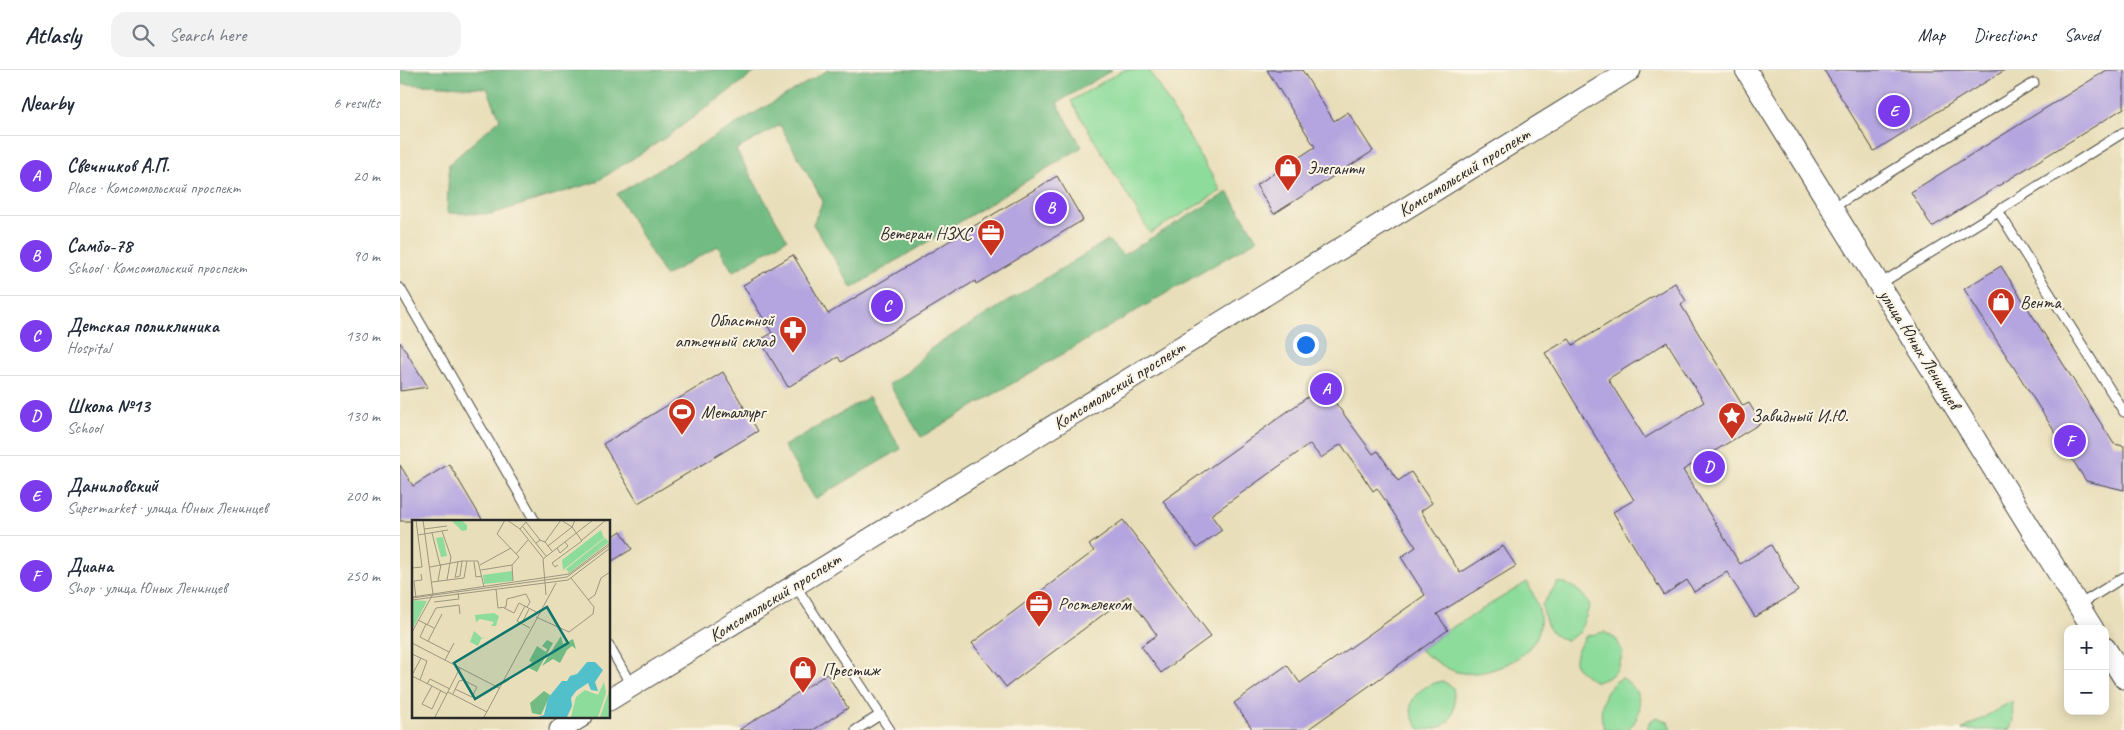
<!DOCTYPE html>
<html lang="en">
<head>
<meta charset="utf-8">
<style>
  body { margin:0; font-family:Caveat,sans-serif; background:#f2f2f3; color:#1f2937 }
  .controls { position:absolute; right:15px; bottom:15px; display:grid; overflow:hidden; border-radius:10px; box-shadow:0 2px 12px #0003 }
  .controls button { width:45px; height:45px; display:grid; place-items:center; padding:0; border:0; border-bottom:1px solid #e0e1e3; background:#fff; color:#1f2937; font:25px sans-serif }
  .you { position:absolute; left:905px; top:274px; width:18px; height:18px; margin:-12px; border:4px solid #fff; border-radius:50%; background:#1a73e8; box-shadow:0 0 0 8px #1a73e833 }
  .badge { display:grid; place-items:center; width:32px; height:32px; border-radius:50%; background:#7c3aed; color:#fff; font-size:16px; font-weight:700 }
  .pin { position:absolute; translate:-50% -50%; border:2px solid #fff; box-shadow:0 1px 5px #0006 }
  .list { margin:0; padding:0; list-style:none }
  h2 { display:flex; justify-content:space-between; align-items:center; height:65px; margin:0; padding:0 20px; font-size:21px }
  h2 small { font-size:16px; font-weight:400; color:#747a83 }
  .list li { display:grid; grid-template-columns:32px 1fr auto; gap:15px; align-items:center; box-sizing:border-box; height:80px; padding:0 20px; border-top:1px solid #e0e1e3 }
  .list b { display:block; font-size:19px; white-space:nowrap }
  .list p { margin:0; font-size:16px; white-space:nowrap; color:#747a83 }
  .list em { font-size:16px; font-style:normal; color:#747a83 }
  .icon { flex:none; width:28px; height:28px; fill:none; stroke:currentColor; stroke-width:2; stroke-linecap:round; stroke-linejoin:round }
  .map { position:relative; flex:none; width:1724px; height:660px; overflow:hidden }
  header { display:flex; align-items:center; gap:30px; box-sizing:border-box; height:70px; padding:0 25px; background:#fff; border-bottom:1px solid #e0e1e3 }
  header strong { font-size:24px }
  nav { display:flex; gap:28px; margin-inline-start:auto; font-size:18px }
  .search { width:350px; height:45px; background:#f2f2f3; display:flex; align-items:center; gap:12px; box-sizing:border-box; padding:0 18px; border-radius:15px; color:#747a83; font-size:19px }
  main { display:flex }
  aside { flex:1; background:#fff }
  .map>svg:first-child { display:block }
  .green { fill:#8ddc9b; stroke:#5c8463 }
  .forest { fill:#72bc83; stroke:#4e7457 }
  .building { fill:#b4a4df; fill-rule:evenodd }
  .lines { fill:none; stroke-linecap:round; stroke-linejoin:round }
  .service-casing { stroke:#474640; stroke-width:11 }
  .tertiary-casing { stroke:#474640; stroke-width:23 }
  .service { stroke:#fff; stroke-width:9 }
  .tertiary { stroke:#fff; stroke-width:21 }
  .labels { text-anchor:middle; stroke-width:4; stroke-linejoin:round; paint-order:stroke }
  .poi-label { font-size:18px; fill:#2b2b2b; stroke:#fcf5e5; text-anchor:start }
  .street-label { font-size:18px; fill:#2b2b2b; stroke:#fcf5e5 }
  .inset-road { fill:none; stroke:#9c9680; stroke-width:1 }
  .view { fill:#0f766e; fill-opacity:0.15; stroke:#0f766e; stroke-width:2.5 }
  .inset-edge { fill:none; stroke:#2b2b2b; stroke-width:2.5 }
</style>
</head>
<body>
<header>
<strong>Atlasly</strong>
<div class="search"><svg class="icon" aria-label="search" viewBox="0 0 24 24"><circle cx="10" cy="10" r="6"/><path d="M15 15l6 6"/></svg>Search here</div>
<nav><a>Map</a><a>Directions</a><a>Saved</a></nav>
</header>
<main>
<aside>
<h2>Nearby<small>6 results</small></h2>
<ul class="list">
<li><span class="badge">A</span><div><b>Свечников А.П.</b><p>Place · Комсомольский проспект</p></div><em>20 m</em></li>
<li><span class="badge">B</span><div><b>Самбо-78</b><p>School · Комсомольский проспект</p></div><em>90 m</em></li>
<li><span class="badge">C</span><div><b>Детская поликлиника</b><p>Hospital</p></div><em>130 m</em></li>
<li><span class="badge">D</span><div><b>Школа №13</b><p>School</p></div><em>130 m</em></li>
<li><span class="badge">E</span><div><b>Даниловский</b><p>Supermarket · улица Юных Ленинцев</p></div><em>200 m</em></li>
<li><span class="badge">F</span><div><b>Диана</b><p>Shop · улица Юных Ленинцев</p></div><em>250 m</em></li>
</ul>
</aside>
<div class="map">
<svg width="1724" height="660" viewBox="0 0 1724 660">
  <rect width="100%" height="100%" fill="#fcf5e5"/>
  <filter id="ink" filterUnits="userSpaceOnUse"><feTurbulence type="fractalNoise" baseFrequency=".02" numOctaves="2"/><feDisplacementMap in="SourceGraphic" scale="10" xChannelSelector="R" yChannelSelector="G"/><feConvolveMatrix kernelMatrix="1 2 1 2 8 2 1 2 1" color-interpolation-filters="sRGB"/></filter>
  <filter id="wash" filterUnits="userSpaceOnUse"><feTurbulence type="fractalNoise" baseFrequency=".0096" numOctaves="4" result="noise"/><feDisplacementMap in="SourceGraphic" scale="20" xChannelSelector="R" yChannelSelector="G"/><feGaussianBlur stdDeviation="1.12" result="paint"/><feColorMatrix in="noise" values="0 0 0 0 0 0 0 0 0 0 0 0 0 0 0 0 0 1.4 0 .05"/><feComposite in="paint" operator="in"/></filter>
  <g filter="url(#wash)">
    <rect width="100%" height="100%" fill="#e8deb9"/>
    <path class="green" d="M723 0H749L821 121 750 163 671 31Z
      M1127 512C1134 526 1142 540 1140 556 1136 588 1085 609 1057 602 1044 598 1031 588 1020 580L1048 560Z
      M1158 512C1174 515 1181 521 1190 535L1180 562 1166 571C1147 562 1146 555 1142 535Z
      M1204 562 1216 569 1223 582C1218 601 1216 606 1196 612 1170 597 1170 591 1186 566Z
      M1222 608C1243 620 1246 644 1227 660H1205C1196 642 1204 616 1222 608Z
      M1043 611 1053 618C1057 645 1051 660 1021 660 999 636 1016 616 1043 611Z
      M1612 631 1613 651 1609 660H1562Z
      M1257 647 1268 652 1271 660H1247L1250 651Z"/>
    <path class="forest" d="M0 0H358L265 68 196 112 91 144 47 143 49 94 100 49 87 18 0 14Z
      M428 0H712L657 33 682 77 452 218 413 154 423 131 380 55 336 80 387 169 333 202 318 176 265 206 217 124Z
      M828 122 857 170 521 367 489 314 509 301 530 279 708 170 723 185Z
      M469 327 501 379 415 429 384 376Z"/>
    <g id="blocks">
      <path class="building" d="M867 0H902L934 51 948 42 973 81 874 144 856 115 915 77Z
        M1424 0H1605L1474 81Z
        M1707 0H1724V38L1532 157 1511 122Z
        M657 106 683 150 576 214 575 211 441 292 438 287 388 317 360 270 372 263 343 215 393 185 428 244Z
        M1601 196 1714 374 1724 376V420L1686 411 1564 219Z
        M1275 213 1286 231 1281 235 1343 336 1349 333 1361 353 1283 400 1340 494 1371 475 1398 521 1355 547 1327 502 1294 522 1287 510 1264 525 1213 442 1234 430 1145 283 1169 269 1173 275ZM1267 272 1304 332 1245 368 1208 309Z
        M0 272 28 317 0 321Z
        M323 302 358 361 238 433 203 374Z
        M923 316 973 384 978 381 998 411 1011 402 1032 433 1021 441 1060 503 1103 476 1116 496 1037 544 1048 560 907 660H853L834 633 887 595 900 613 1025 525 1001 487 1016 477 977 418 973 421 941 374 921 388 910 374 811 445 822 460 797 478 763 431Z
        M49 394 83 451H0V395L13 416Z
        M723 450 811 566 761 603 741 576 757 565 728 526 606 617 572 573 694 481 689 475Z
        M221 461 232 479 209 493V469Z
        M427 604 448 638 423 654 413 660H339Z"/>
    </g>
  </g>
  <g filter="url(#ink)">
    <use href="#blocks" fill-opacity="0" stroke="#474640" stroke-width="1"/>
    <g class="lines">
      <defs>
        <path id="service" d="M1724 62 1598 141 1724 342
          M1432 138 1634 13
          M1480 214 1598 141
          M0 218 135 451
          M395 515 490 660
          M1679 535 1724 507
          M209 576 231 615
          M456 660 480 645"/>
        <path id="tertiary" d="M1346 0 1693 559
          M1705 578 1724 608
          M209 630 1230 0
          M160 660 182 646"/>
      </defs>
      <use href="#service" class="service-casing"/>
      <use href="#tertiary" class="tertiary-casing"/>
      <use href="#service" class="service"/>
      <use href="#tertiary" class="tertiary"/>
    </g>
  </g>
  <defs>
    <symbol id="shop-pin" viewBox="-11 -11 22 30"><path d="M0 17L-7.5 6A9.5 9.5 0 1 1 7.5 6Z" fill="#c8321e" stroke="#fcf5e5"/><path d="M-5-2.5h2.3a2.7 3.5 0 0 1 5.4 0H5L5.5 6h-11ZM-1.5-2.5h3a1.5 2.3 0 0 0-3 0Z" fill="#fff"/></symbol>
    <symbol id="office-pin" viewBox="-11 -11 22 30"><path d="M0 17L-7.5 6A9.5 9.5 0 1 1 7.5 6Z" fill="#c8321e" stroke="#fcf5e5"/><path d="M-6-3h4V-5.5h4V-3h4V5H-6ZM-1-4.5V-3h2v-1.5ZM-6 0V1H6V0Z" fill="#fff"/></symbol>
    <symbol id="pharmacy-pin" viewBox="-11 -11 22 30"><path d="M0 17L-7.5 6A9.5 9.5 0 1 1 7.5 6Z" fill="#c8321e" stroke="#fcf5e5"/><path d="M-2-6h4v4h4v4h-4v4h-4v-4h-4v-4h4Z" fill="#fff"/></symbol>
    <symbol id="stadium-pin" viewBox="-11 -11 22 30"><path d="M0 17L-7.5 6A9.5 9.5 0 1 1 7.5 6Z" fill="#c8321e" stroke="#fcf5e5"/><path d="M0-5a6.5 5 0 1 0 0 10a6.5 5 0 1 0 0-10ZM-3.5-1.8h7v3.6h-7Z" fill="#fff"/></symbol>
    <symbol id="sight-pin" viewBox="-11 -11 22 30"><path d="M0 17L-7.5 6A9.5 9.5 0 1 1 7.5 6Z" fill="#c8321e" stroke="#fcf5e5"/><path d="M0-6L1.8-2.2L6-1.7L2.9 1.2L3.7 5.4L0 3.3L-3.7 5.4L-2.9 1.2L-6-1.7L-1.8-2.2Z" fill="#fff"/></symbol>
  </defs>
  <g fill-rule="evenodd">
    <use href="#shop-pin" x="872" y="82" width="32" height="43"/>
    <use href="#office-pin" x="575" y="147" width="32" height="43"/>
    <use href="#shop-pin" x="1585" y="216" width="32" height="43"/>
    <use href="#pharmacy-pin" x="377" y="244" width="32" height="43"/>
    <use href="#stadium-pin" x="266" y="326" width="32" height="43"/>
    <use href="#sight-pin" x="1316" y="330" width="32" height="43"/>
    <use href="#office-pin" x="623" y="518" width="32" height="43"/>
    <use href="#shop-pin" x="387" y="584" width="32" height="43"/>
  </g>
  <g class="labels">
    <g class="poi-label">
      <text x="907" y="104">Элегантн</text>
      <text x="572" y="169" text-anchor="end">Ветеран НЗХС</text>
      <text x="1620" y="238">Вента</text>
      <text x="374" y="256" text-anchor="end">Областной<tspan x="374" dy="21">аптечный склад</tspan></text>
      <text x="301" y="348">Металлург</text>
      <text x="1351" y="352">Завидный И.Ю.</text>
      <text x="658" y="540">Ростелеком</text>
      <text x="422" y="606">Престиж</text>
    </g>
    <g class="street-label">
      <text transform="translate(1064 102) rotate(-32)" y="6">Комсомольский проспект</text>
      <text transform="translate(1520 279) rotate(58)" y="6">улица Юных Ленинцев</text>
      <text transform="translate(719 315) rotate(-32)" y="6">Комсомольский проспект</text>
      <text transform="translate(375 527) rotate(-32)" y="6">Комсомольский проспект</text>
    </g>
  </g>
  <g transform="translate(12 450)">
    <rect width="198" height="198" fill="#e8deb9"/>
    <path d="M39 0H49L55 5V10L50 11ZM189 10 192 18 151 50 150 40ZM31 17 35 36 29 37 24 18ZM193 18 197 22 157 53 154 49ZM100 51 101 61 72 64 71 55ZM0 80 15 81 0 110ZM82 93 87 96 84 106H79L82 102 68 99 64 102 63 95ZM62 111 70 118 74 117 69 119 66 126 58 122ZM192 162 194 173 186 197H159L164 177 173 170 186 175ZM197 169V197H188L196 174Z" fill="#8ddc9b"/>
    <path d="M149 116 151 124 161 119 164 129 160 126 155 130 148 143 141 139 130 146ZM135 120 141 123 125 152 117 148 120 142 117 141 125 126 134 132 135 129 130 126ZM132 171 138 175 129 195 120 193 118 183Z" fill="#72bc83"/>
    <path d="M175 142H183L191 150 183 162 186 171 179 170 176 163 164 171 159 178 160 186 155 197H126L132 195 136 178 150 161H155L158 156 165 154Z" fill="#52c0ca"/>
    <path class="inset-road" d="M95 0 108 9 131 38M111 7 134 36M12 9 35 6M108 9 114 2 128 20M30 11 39 37 35 60M20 13 28 45M6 15 36 10M170 20 194 0M133 22 149 0M124 23 128 20 133 22 140 31M136 26 160 7 163 0M145 28 148 33 156 26 153 22M104 34 116 20M62 42 64 57 70 56M68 45 99 28M100 45 101 61M146 45 143 47 140 43 170 21 160 7 149 0M18 47 50 41H66L72 67M0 48 10 47 4 0M69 50 100 45 107 37 85 14 93 0M44 57 48 56 50 41M43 58 46 42M52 58 55 41M26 61 29 44M20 62 52 58M84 69 86 88 94 87 95 79 110 75M110 75 114 74 118 82 115 87M134 75 131 39 181 0M0 77 157 54 198 23M0 78 155 57 198 25M4 78 2 61 10 60 9 54M0 80 156 60 198 28M176 80 183 75 189 58 198 52M22 82 47 79 46 73M113 86 105 101 118 108M92 88 102 93 107 83 126 93M124 97 157 112 181 94 182 87 159 58M6 100 22 108M110 103 117 89M14 104 8 117 37 132M15 105 24 88 47 85 48 94M0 112 21 74 11 0M16 121 30 94M0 123 87 168M0 134 15 141 8 160M33 140 42 123M0 155 9 138M0 156 20 166M15 164 18 159 38 169M29 170 20 189 10 184 20 166 35 174M36 172 75 192M41 174 47 161 51 160 65 167 60 177 43 169M23 197 48 148M72 197 144 63"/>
    <path class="view" d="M135 87 156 123 63 179 42 143Z"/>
    <rect width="198" height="198" class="inset-edge"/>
  </g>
</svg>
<div class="controls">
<button>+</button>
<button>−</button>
</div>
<div class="you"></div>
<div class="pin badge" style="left:926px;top:319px">A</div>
<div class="pin badge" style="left:651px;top:138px">B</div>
<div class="pin badge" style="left:487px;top:236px">C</div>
<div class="pin badge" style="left:1309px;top:397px">D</div>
<div class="pin badge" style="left:1494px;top:41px">E</div>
<div class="pin badge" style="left:1670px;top:371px">F</div>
</div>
</main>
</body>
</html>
